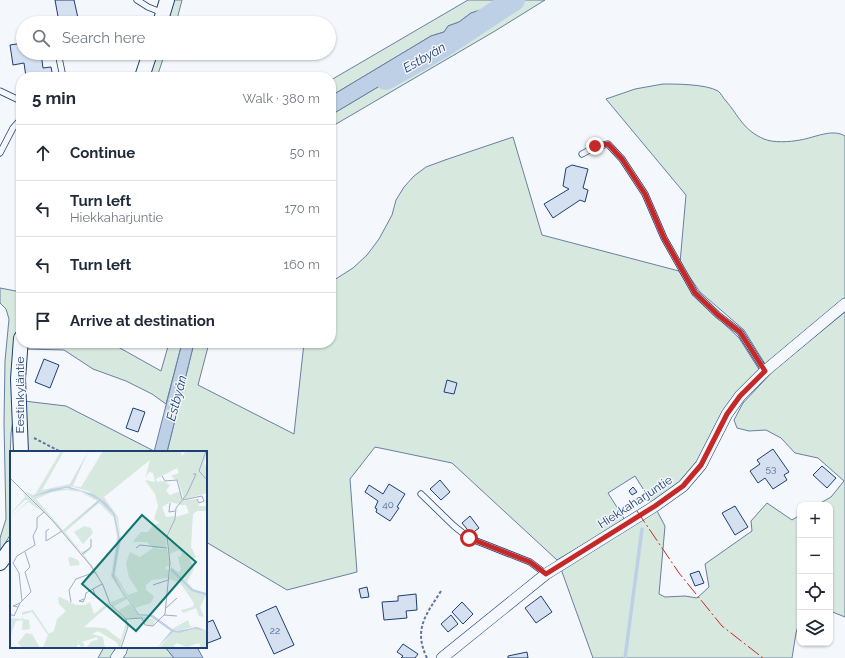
<!DOCTYPE html>
<html lang="en">
<head>
<meta charset="utf-8">
<style>
  body { margin:0; font-family:Raleway,sans-serif; background:#f6f6f7; color:#1f2937 }
  .controls { position:absolute; right:12px; bottom:12px; display:grid; overflow:hidden; border-radius:8px; box-shadow:0 1px 3px #0004 }
  .controls button { width:36px; height:36px; display:grid; place-items:center; padding:0; border:0; border-bottom:1px solid #e0e1e3; background:#fff; color:#1f2937; font:20px sans-serif }
  .stop { position:absolute; width:12px; height:12px; margin:-9px; border:3px solid #c62828; border-radius:50%; background:#fff }
  .stop.end { background:#c62828; border-color:#fff; box-shadow:0 1px 4px #0008 }
  .list { margin:0; padding:0; list-style:none }
  h2 { display:flex; justify-content:space-between; align-items:center; height:52px; margin:0; padding:0 16px; font-size:17px }
  h2 small { font-size:13px; font-weight:400; color:#747a83 }
  .list li { display:grid; grid-template-columns:26px 1fr auto; gap:12px; align-items:center; box-sizing:border-box; height:56px; padding:0 16px; border-top:1px solid #e0e1e3 }
  .list b { display:block; font-size:15px; white-space:nowrap }
  .list p { margin:0; font-size:13px; white-space:nowrap; color:#747a83 }
  .list em { font-size:13px; font-style:normal; color:#747a83 }
  .icon { flex:none; width:22px; height:22px; fill:none; stroke:currentColor; stroke-width:2; stroke-linecap:round; stroke-linejoin:round }
  .map { position:relative; flex:none; width:845px; height:658px; overflow:hidden }
  .search { position:absolute; background:#fff; box-shadow:0 1px 3px #0004; left:16px; top:16px; width:320px; height:44px; display:flex; align-items:center; gap:10px; box-sizing:border-box; padding:0 14px; border-radius:22px; color:#747a83; font-size:15px }
  .panel { position:absolute; background:#fff; box-shadow:0 1px 3px #0004; left:16px; top:72px; width:320px; height:276px; border-radius:16px }
  .map>svg:first-child { display:block }
  .green { fill:#d7e8df; stroke:#687fa3 }
  .water { fill:#bed0e5; stroke:#687fa3 }
  .lines { fill:none; stroke-linecap:round; stroke-linejoin:round }
  .stream { stroke:#bed0e5; stroke-width:3.5 }
  .river { stroke:#bed0e5; stroke-width:22 }
  .building { fill:#d5e0f0; stroke:#1d3f73 }
  .service-casing { stroke:#1d3f73; stroke-width:7 }
  .minor-casing { stroke:#1d3f73; stroke-width:12 }
  .tertiary-casing { stroke:#1d3f73; stroke-width:16 }
  .path { stroke:#5e769c; stroke-width:2; stroke-dasharray:3 2; stroke-linecap:butt }
  .service { stroke:#f4f7fb; stroke-width:5.5 }
  .minor { stroke:#f4f7fb; stroke-width:11 }
  .tertiary { stroke:#f4f7fb; stroke-width:14 }
  .power { stroke:#c62828; stroke-width:1; stroke-dasharray:14 3 2 3; stroke-linecap:butt }
  .route { stroke:#c62828; stroke-width:5 }
  .labels { text-anchor:middle; stroke-width:3; stroke-linejoin:round; paint-order:stroke }
  .number-label { font-size:10px; fill:#4b6792 }
  .street-label { font-size:12px; fill:#1d3f73; stroke:#f4f7fb }
  .water-label { font-size:13px; font-style:italic; fill:#1d3f73; stroke:#f4f7fb }
  .inset-river { fill:none; stroke:#bed0e5; stroke-width:2 }
  .inset-road { fill:none; stroke:#9eadc5; stroke-width:1 }
  .view { fill:#0f766e; fill-opacity:0.15; stroke:#0f766e; stroke-width:2 }
  .inset-edge { fill:none; stroke:#1d3f73; stroke-width:2 }
</style>
</head>
<body>
<div class="map">
<svg width="845" height="658" viewBox="0 0 845 658">
  <rect width="100%" height="100%" fill="#f4f7fb"/>
  <path class="green" d="M172 0H182L176 23H166Z
    M468 0H499L487 8 471 13 459 22 448 26 444 32 431 36 331 96V80Z
    M523 0H545L495 31 331 127V115L403 72 431 48 444 45 478 27Z
    M157 53H165L157 77H149Z
    M663 84C676 84 706 84 718 91 721 93 723 98 726 101 739 116 743 130 764 139 773 143 790 142 800 140 814 138 832 128 845 136V298L765 364 744 330 700 292 680 263 686 195 606 99 635 89Z
    M513 137 542 235 679 271 695 296 739 338 760 371 696 465 680 485 652 503 635 476 608 493 625 520 557 560 452 463 375 447 350 479 357 572 287 590 206 542V452H167L194 343H209L198 385 294 434 304 343H331V282L353 268 367 255 379 239 392 215 396 200 404 187 414 176 426 167 445 160Z
    M0 288 21 292V315L14 350V412L11 434 10 457 11 469V532L9 537 0 551V538L6 519 4 423 5 361 9 319 6 309 0 303Z
    M845 312V617L830 611V505H817L831 497 844 481 818 458 795 453 781 438 766 430 749 431 737 428 734 420 743 403 774 370Z
    M27 343H111L161 371 169 343H182L166 404 152 394 126 381 93 369 64 350 26 349Z
    M24 401 66 406 154 451V452H25Z
    M767 503 792 520 800 515V619L796 633 792 658H593L561 569 656 509 665 526 659 594 665 597 685 596 697 598 709 587 705 564 752 531 751 521Z
    M104 647H116L111 658H98Z
    M126 647H165L174 658H120Z"/>
  <path class="water" d="M499 0H523L478 27 444 45 431 49 403 72 331 115V96L431 36 444 32 448 26 459 22 471 13 487 8Z
    M182 343H194L167 452H154Z
    M165 647H197L203 658H174Z"/>
  <g class="lines">
    <path class="stream" d="M625 658 642 529"/>
    <path class="river" d="M386 79 441 48 514 0"/>
  </g>
  <path class="building" d="M55 0H74L78 18 59 22Z
    M23 43V53H41L43 68 51 67 53 77H26L24 63 13 65 10 45Z
    M572 165 588 169 583 188 588 190 585 202 580 200 553 218 544 204 569 189 563 186 566 168Z
    M44 359 59 365 50 388 35 382Z
    M447 380 457 383 454 394 444 392Z
    M133 408 145 412 138 432 126 428Z
    M773 449 789 472 784 475 787 480 773 489 765 478 758 483 750 471 760 464 757 460Z
    M822 466 836 478 827 488 813 475Z
    M440 480 450 492 441 500 430 489Z
    M389 484 405 494 397 507 399 508 390 521 376 512 377 509 375 508 378 501 365 492 369 485 383 494Z
    M633 487 637 492 632 495 629 491Z
    M735 506 748 527 735 535 722 513Z
    M470 516 479 528 471 534 462 523Z
    M699 571 704 583 695 586 690 574Z
    M367 587 369 597 361 598 359 589Z
    M416 594 417 610 406 611 407 618 384 620 382 602 398 601V596Z
    M541 596 552 612 536 623 525 608Z
    M462 602 473 614 463 624 452 612Z
    M276 606 294 645 274 654 256 615Z
    M451 615 458 624 448 632 441 624Z
    M213 620 221 638 208 643 206 639V623Z
    M403 644 418 654 415 658H401L403 656 397 652Z
    M527 652 528 658H508V656Z"/>
  <g class="lines">
    <defs>
      <path id="service" d="M137 0 148 7 163 13
        M58 53 63 77
        M0 91 21 101
        M0 153 13 128 21 119
        M582 154 595 147 608 144 622 159 645 194 664 238 695 293 718 315 740 332 765 371
        M421 494 454 526 469 538 530 562 546 574"/>
      <path id="minor" d="M116 658 121 651 122 647
        M442 658 546 574 655 506 683 486 701 465 727 414 740 396 765 371 845 304"/>
      <path id="tertiary" d="M160 23 167 0
        M142 77 150 53
        M21 452 18 379 21 338
        M0 563 11 548"/>
    </defs>
    <use href="#service" class="service-casing"/>
    <use href="#minor" class="minor-casing"/>
    <use href="#tertiary" class="tertiary-casing"/>
    <path class="path" d="M34 438 61 452
      M427 658C413 629 426 615 441 591"/>
    <use href="#service" class="service"/>
    <use href="#minor" class="minor"/>
    <use href="#tertiary" class="tertiary"/>
    <path class="power" d="M637 511 679 573 722 626 763 658"/>
  </g>
  <g class="lines">
    <path class="route" d="M469 538 530 562 546 574 655 506 683 486 701 465 727 414 740 396 765 371 740 332 718 315 695 293 664 238 645 194 622 159 608 144 595 146"/>
  </g>
  <g class="labels">
    <g class="number-label">
      <text x="771" y="472">53</text>
      <text x="388" y="508">40</text>
      <text x="275" y="634">22</text>
    </g>
    <g class="street-label">
      <text transform="translate(20 395) rotate(-90)" y="4">Eestinkyläntie</text>
      <text transform="translate(635 502) rotate(-33)" y="4">Hiekkaharjuntie</text>
    </g>
    <g class="water-label">
      <text transform="translate(424 57) rotate(-30)" y="5">Estbyån</text>
      <text transform="translate(176 398) rotate(-75)" y="5">Estbyån</text>
    </g>
  </g>
  <g transform="translate(10 451)">
    <rect width="197" height="197" fill="#f4f7fb"/>
    <path d="M51 0H54L32 39 60 33 78 0 63 35 71 36 93 0H171L172 5 176 0H197L194 14 197 13V42L173 49V44L168 30 161 25 169 22 167 17 146 28 147 31 153 30 160 34 156 40 160 44 171 40 172 49 168 53 160 51 152 56 156 66 165 65V68L157 83 156 97H144L157 98 160 112V116L156 115V118L159 119 158 127 142 129 136 134V139L144 145 141 152 125 157 104 125 110 85 106 65 95 51 78 40 60 35 41 38 21 46 46 38H66L91 50 103 63 108 86 102 123 117 148 103 156 89 127 73 105V102H71L15 40 23 44 26 42ZM140 9 135 28 139 21 143 22 145 31 135 29 145 43 148 55 144 68 150 72 143 74 138 81H131L125 88 123 91H137L143 97 130 106 120 101 116 112 119 127 128 140 118 144 105 123 111 89 108 66 94 46ZM57 39 71 41 87 50 53 79 26 48 42 41ZM89 52 104 67 107 86 101 125 114 146 101 151 86 120 74 104 82 97 71 101 55 81ZM13 41 33 61 18 51 0 67 19 49H15L0 63 15 46ZM187 48 189 55H197V60H187L183 63 181 96 186 106 197 101 180 109 184 118 177 131 184 139 197 142 190 156 194 166 189 165 186 157 173 162 171 159 183 156 184 152 170 132 159 128 161 116 168 121 171 119 168 106 171 105 172 101 168 99 160 103 158 85 166 66 179 62 176 54H169L172 50ZM74 75 81 77 83 82 73 93 64 81ZM61 106 68 109 70 114 60 115 58 107ZM50 146 66 154H75L80 151 84 163 98 152 116 169 117 176 110 197 106 191 88 180 82 183 93 186 95 197H76L82 190 88 189 87 186 72 191 75 194 72 196 68 193 66 197H33L38 184 22 161 12 164 13 168 19 169 20 178 12 179 13 169 6 170 0 186V167L12 168V161L23 159 39 183 44 180 47 168 56 160 49 153 48 147ZM98 155 116 171 111 189 95 177 74 176ZM120 153 128 164 145 169 144 175 135 173 133 167H116L107 160ZM178 169 180 175 197 178 182 176 167 180 162 178ZM184 178 197 180V197H191L189 192 177 196 166 192 163 197H149L163 181 169 182ZM16 182 22 183 30 197H12L8 192Z" fill="#d7e8df" fill-rule="evenodd"/>
    <path d="M79 0 60 36 83 43 95 51 105 63 110 88 104 125 112 139 129 163 143 164 162 178 167 180 187 176 197 180 184 178 169 182 163 181 147 197 161 180 141 166 128 164 102 125 108 86 103 63 90 50 53 80 89 49 71 40 56 37 21 46 41 38 60 35Z" fill="#bed0e5"/>
    <path class="inset-river" d="M161 118 182 139 196 143"/>
    <path class="inset-road" d="M196 0 189 20 197 29M152 25 155 30 167 29 172 48M0 27 43 70 81 115 93 134 100 153 116 168 118 176 111 197M173 49 192 45 194 50 189 52 187 48M160 52 159 61 165 60M39 78 36 80V90L52 80M126 97 130 94 157 97M71 104 81 96V88M143 134 158 129M85 144 83 138 92 133M74 148 69 150 73 151 75 147 76 142 83 138M12 150 9 122 3 112 7 105 25 94 23 85 27 77V67L34 61M61 151 59 139 66 128 85 121M8 156 3 155 10 152M156 157 167 147M0 163 4 165 10 152 21 141 15 121 20 116 15 101M154 164 167 165M116 168 132 167 135 174 143 175 155 163 160 112 157 85 165 68 166 57 177 43 186 23H183"/>
    <path class="view" d="M132 64 186 111 126 180 72 133Z"/>
    <rect width="197" height="197" class="inset-edge"/>
  </g>
</svg>
<div class="controls">
<button>+</button>
<button>−</button>
<button><svg class="icon" aria-label="locate" viewBox="0 0 24 24"><circle cx="12" cy="12" r="6"/><path d="M12 2v4M12 18v4M2 12h4M18 12h4"/></svg></button>
<button><svg class="icon" aria-label="layers" viewBox="0 0 24 24"><path d="M12 4l9 5-9 5-9-5zM3 14l9 5 9-5"/></svg></button>
</div>
<div class="stop" style="left:469px;top:538px"></div>
<div class="stop end" style="left:595px;top:146px"></div>
<div class="search"><svg class="icon" aria-label="search" viewBox="0 0 24 24"><circle cx="10" cy="10" r="6"/><path d="M15 15l6 6"/></svg>Search here</div>
<section class="panel">
<h2>5 min<small>Walk · 380 m</small></h2>
<ul class="list">
<li><svg class="icon" aria-label="ahead" viewBox="0 0 24 24"><path d="M12 20V5M6 11l6-6 6 6"/></svg><div><b>Continue</b></div><em>50 m</em></li>
<li><svg class="icon" aria-label="left" viewBox="0 0 24 24"><path d="M17 20v-9H6M10 6l-5 5 5 5"/></svg><div><b>Turn left</b><p>Hiekkaharjuntie</p></div><em>170 m</em></li>
<li><svg class="icon" aria-label="left" viewBox="0 0 24 24"><path d="M17 20v-9H6M10 6l-5 5 5 5"/></svg><div><b>Turn left</b></div><em>160 m</em></li>
<li><svg class="icon" aria-label="arrive" viewBox="0 0 24 24"><path d="M6 21V4h12l-3 4 3 4H6"/></svg><div><b>Arrive at destination</b></div></li>
</ul>
</section>
</div>
</body>
</html>
